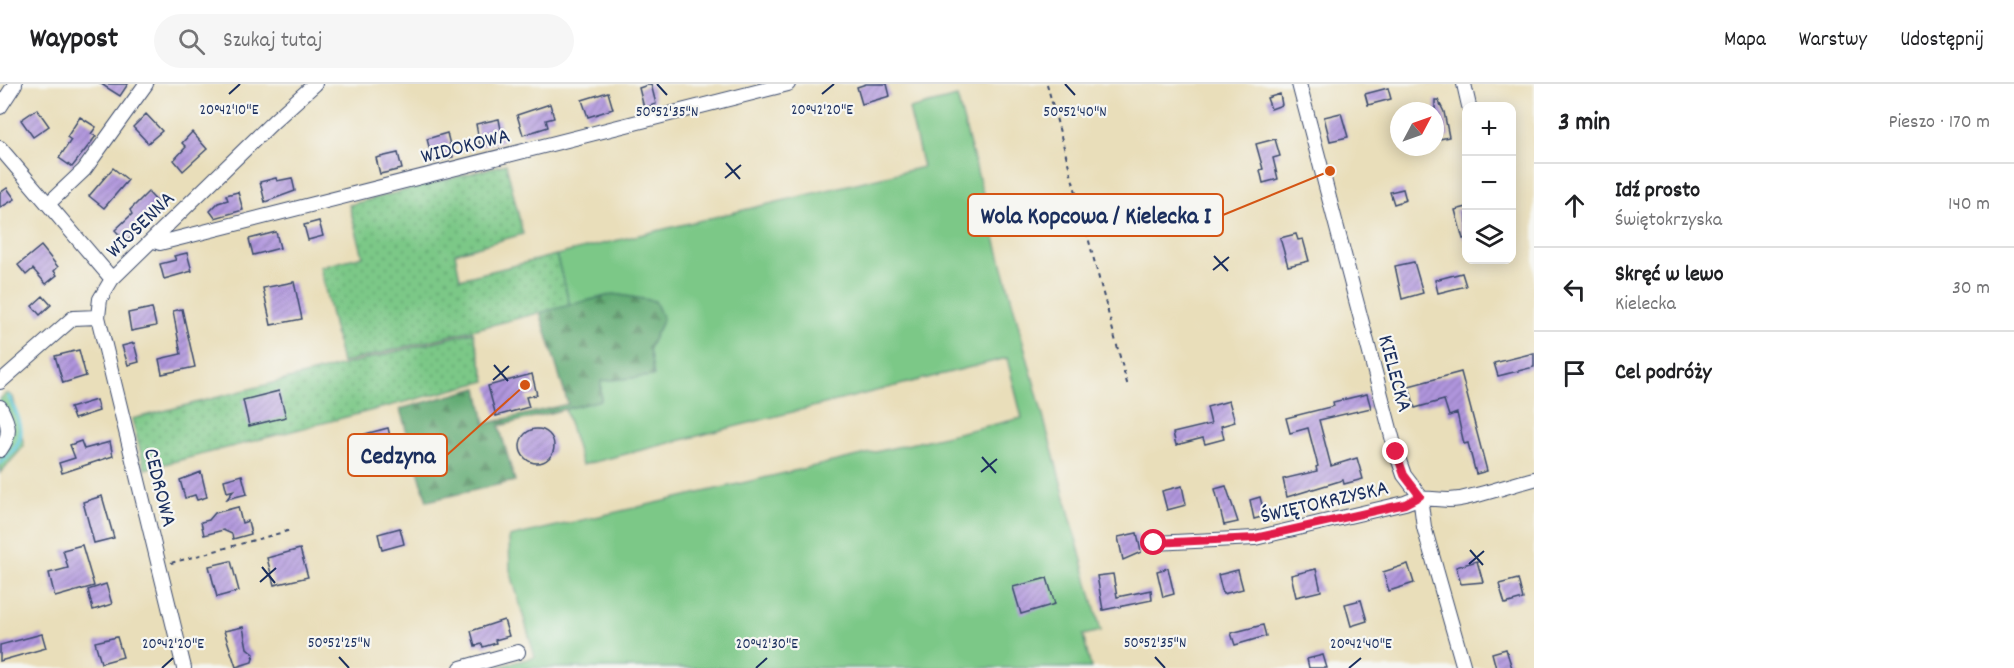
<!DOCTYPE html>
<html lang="pl">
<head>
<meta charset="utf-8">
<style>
  body { margin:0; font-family:Dekko,sans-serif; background:#f6f6f6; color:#202124 }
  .controls { position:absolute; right:18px; top:18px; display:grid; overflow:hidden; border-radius:12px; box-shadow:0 3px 15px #0003 }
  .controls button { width:54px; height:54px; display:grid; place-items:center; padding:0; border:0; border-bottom:2px solid #e0e0e0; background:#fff; color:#202124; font:30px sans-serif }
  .compass { position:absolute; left:1390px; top:18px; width:54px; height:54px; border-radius:50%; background:#fff; box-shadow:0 3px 15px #0003; rotate:49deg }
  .stop { position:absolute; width:18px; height:18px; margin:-14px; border:4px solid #e11d48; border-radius:50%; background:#fff }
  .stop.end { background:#e11d48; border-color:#fff; box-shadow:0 2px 6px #0008 }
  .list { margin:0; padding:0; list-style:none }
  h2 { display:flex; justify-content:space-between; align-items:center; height:78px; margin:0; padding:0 24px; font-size:26px }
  h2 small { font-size:20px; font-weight:400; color:#757577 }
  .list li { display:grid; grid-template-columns:39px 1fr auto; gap:18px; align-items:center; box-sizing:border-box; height:84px; padding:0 24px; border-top:2px solid #e0e0e0 }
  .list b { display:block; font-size:22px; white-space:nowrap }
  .list p { margin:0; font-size:20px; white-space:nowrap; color:#757577 }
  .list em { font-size:20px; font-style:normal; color:#757577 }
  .icon { flex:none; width:33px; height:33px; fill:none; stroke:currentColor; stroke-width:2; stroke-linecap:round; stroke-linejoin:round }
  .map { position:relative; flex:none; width:1534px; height:584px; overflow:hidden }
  header { display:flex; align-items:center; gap:36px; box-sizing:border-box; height:84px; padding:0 30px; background:#fff; border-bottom:2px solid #e0e0e0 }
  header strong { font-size:28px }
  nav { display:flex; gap:33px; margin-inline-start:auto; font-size:21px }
  .search { width:420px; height:54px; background:#f6f6f6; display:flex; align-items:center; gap:15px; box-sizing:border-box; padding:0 21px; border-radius:33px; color:#757577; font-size:22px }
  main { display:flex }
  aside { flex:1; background:#fff }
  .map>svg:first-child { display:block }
  .grass { fill:#7bc887; stroke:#4b7c72; stroke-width:1.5 }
  .forest { fill:url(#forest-firs); stroke:#406e69; stroke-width:1.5 }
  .garden { fill:url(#garden-dots); stroke:#4b7c72; stroke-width:1.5 }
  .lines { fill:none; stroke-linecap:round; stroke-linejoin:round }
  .stream { stroke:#5dc6d9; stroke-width:4 }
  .building { fill:url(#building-hatch) }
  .minor-casing { stroke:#3a496c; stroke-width:16 }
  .path { stroke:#3a496c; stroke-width:2; stroke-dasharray:4.5 4.5; stroke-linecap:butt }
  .minor { stroke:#fff; stroke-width:14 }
  .route { stroke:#e11d48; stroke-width:8 }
  .ticks { fill:none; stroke:#1b2f5e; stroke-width:2 }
  .labels { text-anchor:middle; stroke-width:4.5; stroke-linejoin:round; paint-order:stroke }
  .street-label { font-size:22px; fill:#1b2f5e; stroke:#f6f6f2 }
  .ticks-label { font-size:15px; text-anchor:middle; fill:#1b2f5e; stroke:#f6f6f2; stroke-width:4.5; stroke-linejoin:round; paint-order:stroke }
  .leader { fill:none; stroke:#d45514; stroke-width:2 }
  .callout-dot { fill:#d45514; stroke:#f6f6f2; stroke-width:2 }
  .callout { fill:#f6f6f2; stroke:#d45514; stroke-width:2 }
  .callout-label { font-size:24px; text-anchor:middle; font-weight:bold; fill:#1b2f5e }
</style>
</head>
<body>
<header>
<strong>Waypost</strong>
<div class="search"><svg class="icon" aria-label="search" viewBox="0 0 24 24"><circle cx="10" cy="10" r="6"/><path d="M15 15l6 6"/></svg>Szukaj tutaj</div>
<nav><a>Mapa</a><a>Warstwy</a><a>Udostępnij</a></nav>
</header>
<main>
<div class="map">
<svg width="1534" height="584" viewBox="0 0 1534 584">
  <defs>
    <pattern id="forest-firs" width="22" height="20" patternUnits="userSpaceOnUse" patternTransform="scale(1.5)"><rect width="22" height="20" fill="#64ac74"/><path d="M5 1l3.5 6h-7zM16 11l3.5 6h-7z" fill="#528c62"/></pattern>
    <pattern id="garden-dots" width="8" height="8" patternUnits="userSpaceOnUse" patternTransform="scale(1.5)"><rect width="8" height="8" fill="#7bc887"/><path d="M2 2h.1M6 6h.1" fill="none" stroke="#64a372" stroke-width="1.8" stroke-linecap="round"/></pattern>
    <pattern id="building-hatch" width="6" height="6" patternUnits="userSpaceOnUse" patternTransform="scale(1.5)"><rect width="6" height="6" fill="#b095dd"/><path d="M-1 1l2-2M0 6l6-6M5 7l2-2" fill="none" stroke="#8e7ab6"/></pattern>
  </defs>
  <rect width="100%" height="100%" fill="#f6f6f2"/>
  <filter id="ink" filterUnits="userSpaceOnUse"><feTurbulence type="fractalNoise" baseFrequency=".0167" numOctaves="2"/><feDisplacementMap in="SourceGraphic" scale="12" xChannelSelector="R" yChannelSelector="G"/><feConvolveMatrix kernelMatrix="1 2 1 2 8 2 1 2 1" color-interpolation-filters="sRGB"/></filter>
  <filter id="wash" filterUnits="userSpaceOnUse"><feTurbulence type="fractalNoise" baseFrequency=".008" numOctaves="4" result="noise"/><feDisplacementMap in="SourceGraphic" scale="24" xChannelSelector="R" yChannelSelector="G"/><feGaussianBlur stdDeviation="1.35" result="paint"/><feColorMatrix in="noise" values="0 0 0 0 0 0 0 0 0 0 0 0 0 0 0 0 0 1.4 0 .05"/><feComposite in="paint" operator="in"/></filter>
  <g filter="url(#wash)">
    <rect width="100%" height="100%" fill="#e9deba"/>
    <path class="grass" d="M957 13 1101 547 1083 551 1091 584H494L535 573 510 486 509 453 1022 334 1007 274 582 381 565 325 601 316 600 297 649 264 663 235 614 211 570 221 556 171 923 83 909 25Z
      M7 309 13 313 24 362 0 389V315Z"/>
    <path class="forest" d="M614 210 655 217 663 235 649 264 654 292 601 297V316L499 342 515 397 427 417 400 325 478 304 485 340 568 320 540 228Z"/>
    <path class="garden" d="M506 80 523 150 455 169 460 195 556 171 570 221 342 279 320 183 363 172 349 121Z
      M473 248 486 297 145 385 132 335Z"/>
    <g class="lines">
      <path class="stream" d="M0 379C29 357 23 342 9 313"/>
    </g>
    <g id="blocks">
      <path class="building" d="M101 0H128L120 12Z
        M651 0 656 20 644 24 639 4Z
        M866 0H887L890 12 862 20 857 3Z
        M1388 4 1391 15 1368 21 1365 10Z
        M608 8 613 25 588 33 582 16Z
        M1280 10 1282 21 1271 25 1267 14Z
        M1435 16H1438L1444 28 1449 53 1435 56Z
        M550 20 554 34 546 36 548 43 523 51 517 31Z
        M37 25 49 42 33 53 21 36Z
        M1341 29 1348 53 1330 57 1324 33Z
        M146 30 162 47 148 59 133 43Z
        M80 33 96 43 91 50 96 52 72 83 59 74 71 56 67 53Z
        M499 35 503 57 480 62 476 40Z
        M192 48 207 65 183 87 174 76 186 63 182 59Z
        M447 49 453 73 433 78 427 55Z
        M1275 55 1280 72 1273 74 1278 95 1263 99 1260 86 1263 85 1256 60Z
        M398 69 402 85 380 90 376 74Z
        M113 84 128 96 104 124 89 112Z
        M276 94 277 97 292 94 295 107 265 118 260 98Z
        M7 104 15 115 0 124V109Z
        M1403 105 1406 116 1394 120 1390 108Z
        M148 108 162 123 126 158 115 146 132 130 130 126Z
        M238 108 243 126 215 134 210 127 218 119 228 116 226 111Z
        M1467 123V154L1463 155 1455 126Z
        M319 137 323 152 308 156 304 141Z
        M276 148 280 164 253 171 249 155Z
        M1296 150 1298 156 1303 155 1309 177 1288 182 1280 154Z
        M41 162 58 183 54 187 57 191 46 200 33 185 26 191 18 181Z
        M187 169 192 187 164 195 160 180 176 176 174 172Z
        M1414 178 1423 209 1402 215 1395 182Z
        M1462 189 1466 202 1438 209 1435 196Z
        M294 198 302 235 271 241 263 204Z
        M43 212 51 221 40 231 32 222Z
        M152 224 156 242 131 247 128 229Z
        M182 225 195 283 162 290 159 275 181 270 173 227Z
        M134 259 139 278 128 281 122 262Z
        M79 266 86 292 63 299 55 272Z
        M1534 269V283L1498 292 1494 279Z
        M1461 288 1487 387 1476 390 1468 359 1464 360 1457 329 1449 332 1444 316 1415 324 1409 302Z
        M532 290 537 311 526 313 529 323 496 332 488 302Z
        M279 307 286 333 249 342 243 316Z
        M1367 310 1371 324 1319 336 1331 382 1357 374 1363 395 1344 400 1343 396 1287 413 1283 395 1317 387 1316 383 1318 382 1308 344 1290 349 1286 334 1334 322 1333 318Z
        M96 316 99 327 74 335 70 324Z
        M1229 317 1235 338 1221 342 1224 355 1205 360 1203 354 1176 361 1173 349 1211 340 1207 323Z
        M388 344 393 364 370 370 365 350Z
        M520 362a17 17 0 1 1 34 0a17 17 0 1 1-34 0Z
        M81 357 84 365 110 358 113 372 62 389 59 379 75 374 70 361Z
        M201 388 207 413 197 416 195 411 185 414 180 396Z
        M242 391 247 410 227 415 234 406 227 408 224 396Z
        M1182 402 1186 421 1167 426 1162 407Z
        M1226 402 1238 438 1224 441 1215 405Z
        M102 412 114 454 94 459 83 418Z
        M1260 413 1265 432 1254 435 1250 416Z
        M238 423 242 439 248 437 251 450 233 455 232 450 223 446 204 451 201 438 209 436 215 429Z
        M400 444 404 460 382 466 378 450Z
        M1137 449 1141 468 1123 476 1118 453Z
        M82 461 94 502 55 513 49 489 68 484 63 466Z
        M300 465 308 493 274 501 267 474Z
        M231 477 239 507 217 513 209 482Z
        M1477 477 1483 498 1461 500 1456 483Z
        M1408 480 1414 499 1389 507 1383 488Z
        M1168 484 1174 510 1163 513 1157 487Z
        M1316 485 1321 507 1296 513 1291 491Z
        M1238 486 1243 505 1223 510 1218 491Z
        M1113 490 1117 513 1151 506 1152 516 1103 526 1097 492Z
        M1047 494 1055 520 1021 530 1013 503Z
        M1518 495 1523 515 1505 520 1499 500Z
        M106 500 112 520 93 526 88 506Z
        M1361 516 1367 537 1351 542 1345 520Z
        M504 536 509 552 495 556 496 559 483 563 482 560 475 562 471 547Z
        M1263 541 1266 552 1235 561 1231 549Z
        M243 543 247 564 254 570 252 578 236 583 224 547Z
        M42 550 46 564 0 577V561Z
        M117 553 123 573 101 579 95 558Z
        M1506 565 1512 584H1496L1492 569Z
        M1323 571 1327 584H1309L1307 575Z"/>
    </g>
  </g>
  <g filter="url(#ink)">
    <use href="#blocks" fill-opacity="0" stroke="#3a496c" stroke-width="1.5"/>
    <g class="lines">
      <defs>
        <path id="minor" d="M1299 0 1396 368 1404 391 1420 412 1424 443 1464 584
          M1464 0 1469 22
          M0 23 15 0
          M0 64 112 195
          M48 120 84 86 146 0
          M152 156 160 159 788 0
          M0 298 73 234 98 233
          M0 323C9 340 12 350 0 366
          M1154 459 1255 454 1405 419C1426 409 1437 419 1460 415 1485 410 1510 401 1534 395
          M184 584 98 233 100 215 112 195 274 37 315 0
          M461 584 518 568"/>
      </defs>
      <use href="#minor" class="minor-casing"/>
      <path class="path" d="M1047 0 1128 303
        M171 479 291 446"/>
      <use href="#minor" class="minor"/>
    </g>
  </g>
  <g class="lines" filter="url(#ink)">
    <path class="route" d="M1154 459 1255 454 1405 420 1420 412 1404 391 1396 368"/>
  </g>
  <path class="ticks" d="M657 0 667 11M1065 0 1075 11M229 10 240 0M822 10 834 0M726 79 740 95M725 94 741 81M1214 172 1228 187M1213 186 1229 173M494 281 508 297M493 296 509 282M982 373 996 389M981 388 997 375M1470 466 1483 481M1469 480 1484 467M262 483 275 499M260 498 276 484M339 573 349 584M1155 573 1165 584M162 584 173 574M756 584 767 574M1349 584 1361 574"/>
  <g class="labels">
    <g class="street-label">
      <text transform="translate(465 60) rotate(-14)" y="8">WIDOKOWA</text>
      <text transform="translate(139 139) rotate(-44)" y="8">WIOSENNA</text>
      <text transform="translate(1397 289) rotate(75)" y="8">KIELECKA</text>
      <text transform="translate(162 403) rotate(76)" y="8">CEDROWA</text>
      <text transform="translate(1324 416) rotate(-13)" y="8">ŚWIĘTOKRZYSKA</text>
    </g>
  </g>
  <g class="ticks-label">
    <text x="229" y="30">20°42'10"E</text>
    <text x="822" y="30">20°42'20"E</text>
    <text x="667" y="32">50°52'35"N</text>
    <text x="1075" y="32">50°52'40"N</text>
    <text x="339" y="563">50°52'25"N</text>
    <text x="1155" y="563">50°52'35"N</text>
    <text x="173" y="564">20°42'20"E</text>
    <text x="767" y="564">20°42'30"E</text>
    <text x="1361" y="564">20°42'40"E</text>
  </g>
  <path class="leader" d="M1330 87L1223 131M525 301L447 371"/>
  <g class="callout-dot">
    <circle cx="1330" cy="87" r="6"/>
    <circle cx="525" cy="301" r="6"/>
  </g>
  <g class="callout">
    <rect x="968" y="110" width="255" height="42" rx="6"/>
    <rect x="348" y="350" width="99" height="42" rx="6"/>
  </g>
  <g class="callout-label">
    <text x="1096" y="139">Wola Kopcowa / Kielecka I</text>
    <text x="398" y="379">Cedzyna</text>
  </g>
</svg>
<div class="controls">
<button>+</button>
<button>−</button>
<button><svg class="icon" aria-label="layers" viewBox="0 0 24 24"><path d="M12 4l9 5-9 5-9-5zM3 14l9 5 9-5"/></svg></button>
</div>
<svg class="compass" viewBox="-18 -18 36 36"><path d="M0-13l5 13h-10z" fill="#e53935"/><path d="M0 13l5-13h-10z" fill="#757577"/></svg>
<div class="stop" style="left:1154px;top:459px"></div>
<div class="stop end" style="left:1396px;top:368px"></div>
</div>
<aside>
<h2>3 min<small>Pieszo · 170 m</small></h2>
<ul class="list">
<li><svg class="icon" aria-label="ahead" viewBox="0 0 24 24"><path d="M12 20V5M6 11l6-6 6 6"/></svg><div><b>Idź prosto</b><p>Świętokrzyska</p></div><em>140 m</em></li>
<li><svg class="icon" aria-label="left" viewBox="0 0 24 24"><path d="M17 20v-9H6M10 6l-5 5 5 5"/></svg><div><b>Skręć w lewo</b><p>Kielecka</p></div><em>30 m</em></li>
<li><svg class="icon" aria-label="arrive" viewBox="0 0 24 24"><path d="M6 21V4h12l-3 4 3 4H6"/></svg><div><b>Cel podróży</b></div></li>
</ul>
</aside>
</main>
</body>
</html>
